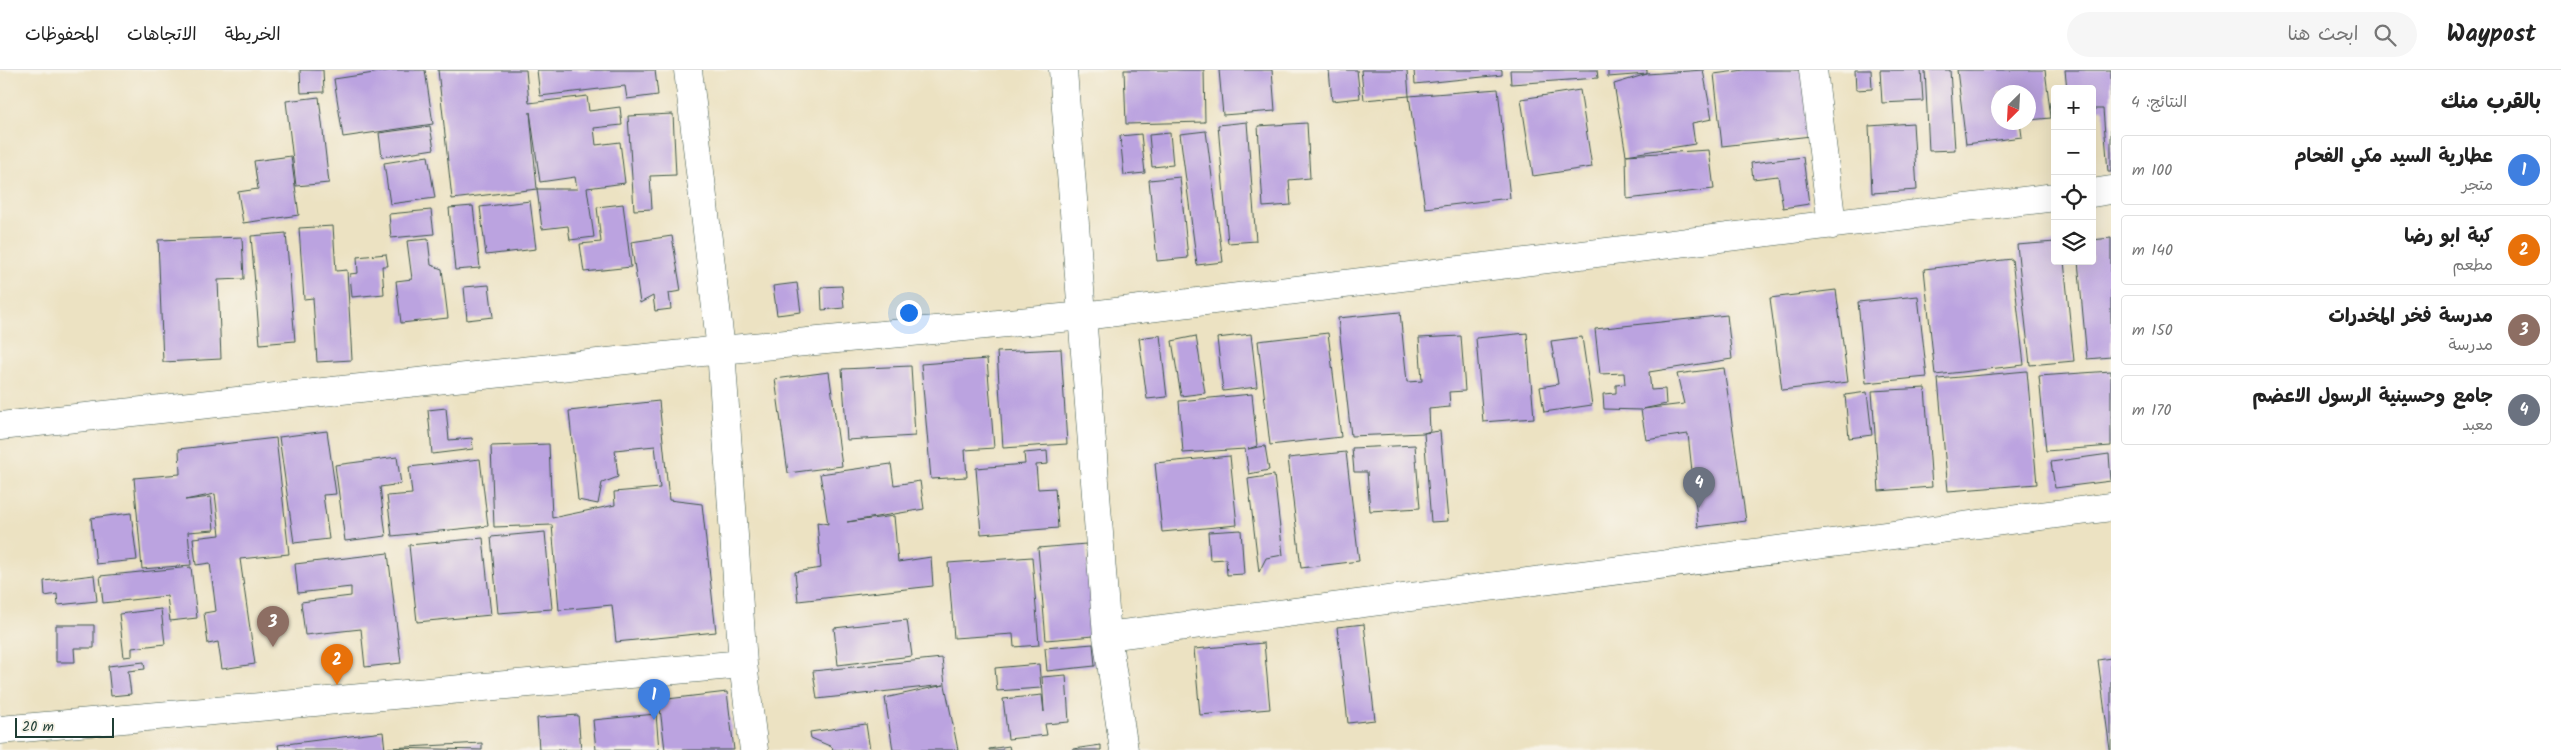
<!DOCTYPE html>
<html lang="ar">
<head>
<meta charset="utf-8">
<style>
  body { margin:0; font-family:Kalam,"Playpen Sans Arabic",sans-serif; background:#f6f6f6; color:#222; direction:rtl }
  .controls { position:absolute; right:15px; top:15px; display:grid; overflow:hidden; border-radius:5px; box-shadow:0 5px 20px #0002 }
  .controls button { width:45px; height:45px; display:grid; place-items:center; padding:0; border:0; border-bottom:1px solid #e0e0e0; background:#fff; color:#222; font:25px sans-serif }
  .compass { position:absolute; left:1991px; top:15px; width:45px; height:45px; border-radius:50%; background:#fff; box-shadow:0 5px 20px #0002; rotate:204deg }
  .scale { position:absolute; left:15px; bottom:12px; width:99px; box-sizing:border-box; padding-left:5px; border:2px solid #1f3d34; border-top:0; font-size:14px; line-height:18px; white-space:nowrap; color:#1f3d34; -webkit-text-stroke:4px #f7f3e8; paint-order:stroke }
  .you { position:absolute; left:908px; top:242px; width:18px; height:18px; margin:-12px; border:4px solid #fff; border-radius:50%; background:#1a73e8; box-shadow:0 0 0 8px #1a73e833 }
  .badge { display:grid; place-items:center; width:32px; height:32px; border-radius:50%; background:#2563eb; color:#fff; font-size:16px; font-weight:700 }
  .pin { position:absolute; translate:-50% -41px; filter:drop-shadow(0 1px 2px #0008) }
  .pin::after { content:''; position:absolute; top:26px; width:18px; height:15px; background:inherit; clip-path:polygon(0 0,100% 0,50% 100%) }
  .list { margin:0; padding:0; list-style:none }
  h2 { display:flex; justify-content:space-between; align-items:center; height:65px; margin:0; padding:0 20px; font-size:21px }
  h2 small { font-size:16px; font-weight:400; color:#767676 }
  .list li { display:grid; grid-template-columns:32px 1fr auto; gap:15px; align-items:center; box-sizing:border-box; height:70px; margin:0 10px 10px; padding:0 10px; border:1px solid #e0e0e0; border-radius:5px }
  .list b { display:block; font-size:19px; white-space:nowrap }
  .list p { margin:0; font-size:16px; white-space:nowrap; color:#767676 }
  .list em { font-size:16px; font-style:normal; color:#767676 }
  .icon { flex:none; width:28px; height:28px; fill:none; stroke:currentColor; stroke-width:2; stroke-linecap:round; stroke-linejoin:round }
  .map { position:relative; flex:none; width:2111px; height:680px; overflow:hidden; direction:ltr }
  header { display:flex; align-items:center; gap:30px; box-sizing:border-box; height:70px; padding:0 25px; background:#fff; border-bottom:1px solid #e0e0e0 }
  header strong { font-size:24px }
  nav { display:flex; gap:28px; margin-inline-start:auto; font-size:18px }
  .search { width:350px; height:45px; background:#f6f6f6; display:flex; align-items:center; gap:12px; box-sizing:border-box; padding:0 18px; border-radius:28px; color:#767676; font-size:19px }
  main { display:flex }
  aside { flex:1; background:#fff }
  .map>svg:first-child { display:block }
  .building { fill:#bba3e0 }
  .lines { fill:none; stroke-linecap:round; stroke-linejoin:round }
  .minor-casing { stroke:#3e5649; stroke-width:29 }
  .minor { stroke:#fff; stroke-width:28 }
</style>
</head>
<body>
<header>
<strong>Waypost</strong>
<div class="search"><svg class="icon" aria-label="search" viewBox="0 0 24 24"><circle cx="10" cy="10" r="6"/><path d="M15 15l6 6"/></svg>ابحث هنا</div>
<nav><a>الخريطة</a><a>الاتجاهات</a><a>المحفوظات</a></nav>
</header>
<main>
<aside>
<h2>بالقرب منك<small>النتائج: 4</small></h2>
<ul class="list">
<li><span class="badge" style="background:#3f7fe0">1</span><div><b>عطارية السيد مكي الفحام</b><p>متجر</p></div><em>100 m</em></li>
<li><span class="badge" style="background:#e8710a">2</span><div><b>كبة ابو رضا</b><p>مطعم</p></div><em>140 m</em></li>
<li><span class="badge" style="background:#8d6e63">3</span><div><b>مدرسة فخر المخدرات</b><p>مدرسة</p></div><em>150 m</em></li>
<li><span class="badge" style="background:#6b7280">4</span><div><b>جامع وحسينية الرسول الاعضم</b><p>معبد</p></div><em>170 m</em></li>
</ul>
</aside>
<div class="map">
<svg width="2111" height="680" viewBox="0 0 2111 680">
  <rect width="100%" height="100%" fill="#f7f3e8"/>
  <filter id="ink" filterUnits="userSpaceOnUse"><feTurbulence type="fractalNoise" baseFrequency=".02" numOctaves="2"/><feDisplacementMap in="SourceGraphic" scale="10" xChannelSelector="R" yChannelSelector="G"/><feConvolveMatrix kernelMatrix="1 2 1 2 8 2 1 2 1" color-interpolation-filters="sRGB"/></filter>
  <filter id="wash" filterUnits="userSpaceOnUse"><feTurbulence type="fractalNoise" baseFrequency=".0096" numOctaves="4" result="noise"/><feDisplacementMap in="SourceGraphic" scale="20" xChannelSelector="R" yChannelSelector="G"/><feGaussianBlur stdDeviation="1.12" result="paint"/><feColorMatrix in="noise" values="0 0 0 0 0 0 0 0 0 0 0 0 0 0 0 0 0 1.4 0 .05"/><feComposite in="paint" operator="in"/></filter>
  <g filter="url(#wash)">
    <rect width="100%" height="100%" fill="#ece2c2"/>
    <g id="blocks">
      <path class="building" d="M300 0H323L324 22 301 23Z
        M394 0H425L433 54 343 67 334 9Z
        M438 0H526L529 33 587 26 589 41 620 37 622 55 594 58 596 75 620 72 625 113 587 118 594 167 570 170 568 156 542 159 537 119H577L575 107 540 112 530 42 537 119 452 129Z
        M537 0H655L658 25 627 29 625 16 540 26Z
        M1124 0H1204L1205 52 1126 54Z
        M1219 0H1272L1275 41 1223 45Z
        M1329 0H1357L1360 28 1332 31Z
        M1361 0H1407L1409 26 1364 30Z
        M1414 0H1502V5L1415 14Z
        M1510 0H1597L1598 8 1511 14Z
        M1608 0H1647V4L1703 0 1712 49 1692 53 1695 74 1626 85 1614 14 1647 4 1608 7Z
        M1744 0H1804L1811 66 1722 76 1714 4Z
        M1855 0H1871L1872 19 1856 20Z
        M1880 0H1921L1923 31 1882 33Z
        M1925 0H1950L1955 80 1929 81Z
        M1957 0H2045L2051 48 2029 50V22H1999V52H2020L2022 67 1966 74Z
        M2065 0H2111V102H2108L2103 39H2092V19H2067Z
        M1498 19 1510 128 1425 138 1409 26Z
        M1580 20 1592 97 1533 106 1521 29Z
        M319 27 329 113 296 116 286 31Z
        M673 44 676 105 650 106 652 139 634 140 628 46Z
        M1247 52 1256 171 1228 173 1218 55Z
        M1307 53 1310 108 1289 110 1291 135 1263 137 1258 56Z
        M1913 53 1917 120 1872 123 1869 56Z
        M430 56 434 79 382 87 379 63Z
        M1206 61 1223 192 1197 195 1180 64Z
        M1170 63 1173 95 1152 97 1149 65Z
        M1141 64 1145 103 1124 105 1120 66Z
        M1709 80 1714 119 1627 129 1626 85Z
        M291 86 299 145 243 153 238 122 258 119 254 91Z
        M428 86 435 128 390 134 384 93Z
        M1803 87 1809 134 1783 138 1778 106 1753 109 1751 93Z
        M1180 107 1188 188 1157 191 1149 110Z
        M530 131 536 179 486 185 480 137Z
        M623 134 631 197 584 202 580 174 601 172 597 137Z
        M473 136 480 198 455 200 449 138Z
        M431 140 434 164 391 168 389 144Z
        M333 156 336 201 347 200 352 290 317 292 313 228 304 229 299 158Z
        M286 163 295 271 260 274 251 166Z
        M672 166 681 221 669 223 671 239 655 241 653 226 640 233 631 172Z
        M242 167 244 209 218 210 221 289 163 292 158 170Z
        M2111 168V287L2087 289 2078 191H2092V170Z
        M428 169 431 195 442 199 448 248 401 253 396 211 412 209 407 171Z
        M2055 172V191H2064L2074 291 2030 295 2017 175Z
        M386 184 388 196H382L384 224 352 227 350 204 358 203 357 187Z
        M2012 189 2024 295 1935 305 1924 199Z
        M797 213 801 242 777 245 773 216Z
        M489 215 493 247 467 250 464 217Z
        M842 216 844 238 822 240 821 217Z
        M1836 220 1848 312 1782 320 1770 228Z
        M1918 226 1927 307 1866 313 1858 232Z
        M1400 242 1407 312 1422 311 1419 268 1461 266 1465 321 1449 322 1450 337 1429 339 1430 361 1424 363 1440 361 1448 451 1431 452 1424 363 1351 366 1338 248Z
        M1727 245 1732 289 1649 302 1651 320 1665 319 1666 334 1643 339 1684 334 1677 304 1724 298 1746 451 1698 457 1688 364 1646 370 1641 340 1604 339 1603 324 1616 323V315L1625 314 1624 303 1600 304 1595 259Z
        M1328 263 1341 367 1270 375 1258 271Z
        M1527 263 1534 348 1483 352 1476 268Z
        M1251 264 1257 317 1223 321 1217 268Z
        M1160 265 1167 327 1147 329 1139 268Z
        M1196 266 1205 323 1181 326 1172 271Z
        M1582 267 1592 335 1544 342 1540 317 1558 314 1551 271Z
        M1061 279 1067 374 1003 378 997 282Z
        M987 289 994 378 965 380 967 407 931 409 921 294Z
        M911 296 915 366 847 370 842 299Z
        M2027 301 2037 414 1948 421 1938 309Z
        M2111 301V376L2046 381 2039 306Z
        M829 302 842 396 788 403 775 309Z
        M1925 318 1932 417 1879 421 1872 321Z
        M1867 322 1872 365 1849 368 1845 325Z
        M1252 324 1257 376 1248 379 1265 376 1269 400 1249 404 1245 379 1183 383 1179 331Z
        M659 331 669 430 702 434 716 562 616 572 612 535 559 540 552 455 494 457 491 376 549 374 552 448 615 435 614 422 660 418 655 376 615 380 618 407 602 413 598 434 578 430 569 341Z
        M446 338 449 370 472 368 473 379 432 384 428 340Z
        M327 361 336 424 323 425 329 469 294 473 279 367Z
        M276 368 289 484 240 489 255 594 222 599 218 572 208 574 204 543 216 541 210 493 196 495 193 468 220 465 215 424 185 430 211 427 214 460 188 462 191 495 142 499 134 408 180 404 179 379Z
        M1415 375 1420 438 1370 441 1367 402H1354L1352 378Z
        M1047 381 1048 394 1036 395 1038 419 1055 418 1058 458 981 464 976 398 1025 394 1024 383Z
        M1346 382 1359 491 1301 498 1288 388Z
        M2109 384 2111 411 2055 418 2051 392Z
        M1230 386 1237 455 1162 462 1155 393Z
        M397 387 401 414 380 417 386 466 345 471 335 395Z
        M480 389 488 456 392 466 387 426 412 424 409 397Z
        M891 394 894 415 920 411 924 439 847 452 894 446 898 492 931 487 933 516 798 531 795 502 821 498 817 452 828 454 820 404Z
        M1274 405 1283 485 1266 488 1259 502 1248 409Z
        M131 443 137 490 96 494 91 448Z
        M1241 460 1244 504 1227 505 1226 489 1210 490 1208 462Z
        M545 462 552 539 498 543 491 467Z
        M483 468 491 545 417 552 409 475Z
        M1086 474 1094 566 1046 570 1038 478Z
        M388 483 401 593 365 597 361 559 305 565 301 532 351 526V517L298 523 295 494Z
        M1032 487 1039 575 1014 577 1013 564 954 568 948 493Z
        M191 497 197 548 170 551 167 526 103 533 100 506Z
        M94 505 97 531 58 535 57 524 45 526 44 511Z
        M161 539 165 574 132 578V586L124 587 119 544Z
        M907 550 912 586 838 595 834 558Z
        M1364 554 1375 650 1348 653 1337 557Z
        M56 555H94V578H74L75 592H56Z
        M1264 573 1270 639 1200 645 1194 579Z
        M1093 574 1095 596 1047 601 1045 578Z
        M942 588 945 615 958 680H893L885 628 944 615 817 629 813 601Z
        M2111 588V680H2110L2098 590Z
        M144 592 145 599 128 601 131 624 111 626 108 596Z
        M1039 594 1041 618 997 621 995 598Z
        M1066 605 1069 652 1045 654 1047 665 1008 669 1003 629 1042 625 1044 642 1042 607Z
        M727 622 734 680H665L659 630Z
        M656 644 659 680H596L593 650Z
        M578 645 581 680H539L537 648Z
        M866 654 870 680H833L832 677 811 668 810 662Z
        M383 662 385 680H279L278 675Z
        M482 673V680L388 678Z
        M1101 675V680H1073V679Z
        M1009 676 1010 680H989V679Z"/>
    </g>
  </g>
  <g filter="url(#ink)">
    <use href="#blocks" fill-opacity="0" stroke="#3e5649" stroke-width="1"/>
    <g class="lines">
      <defs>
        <path id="minor" d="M688 0 721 280 1083 246 2055 127
          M1063 0 1107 566 1124 680
          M1813 0 1832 155
          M2092 123 2111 120
          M0 356 721 280 743 594
          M1107 566 2111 437
          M0 660 743 594 754 680"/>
      </defs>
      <use href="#minor" class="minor-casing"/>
      <use href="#minor" class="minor"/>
    </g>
  </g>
</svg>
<div class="controls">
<button>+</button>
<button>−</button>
<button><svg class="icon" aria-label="locate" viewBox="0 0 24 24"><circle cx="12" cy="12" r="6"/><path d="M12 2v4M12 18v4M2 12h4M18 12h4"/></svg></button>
<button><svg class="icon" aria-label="layers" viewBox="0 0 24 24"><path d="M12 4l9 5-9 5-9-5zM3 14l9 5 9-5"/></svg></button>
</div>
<svg class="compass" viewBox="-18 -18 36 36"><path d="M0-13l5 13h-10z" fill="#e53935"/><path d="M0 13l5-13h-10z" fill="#767676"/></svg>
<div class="scale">20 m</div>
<div class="you"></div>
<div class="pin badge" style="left:654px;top:650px;background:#3f7fe0">1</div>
<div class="pin badge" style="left:337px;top:615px;background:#e8710a">2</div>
<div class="pin badge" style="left:273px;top:577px;background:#8d6e63">3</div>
<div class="pin badge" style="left:1699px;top:438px;background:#6b7280">4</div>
</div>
</main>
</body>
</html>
